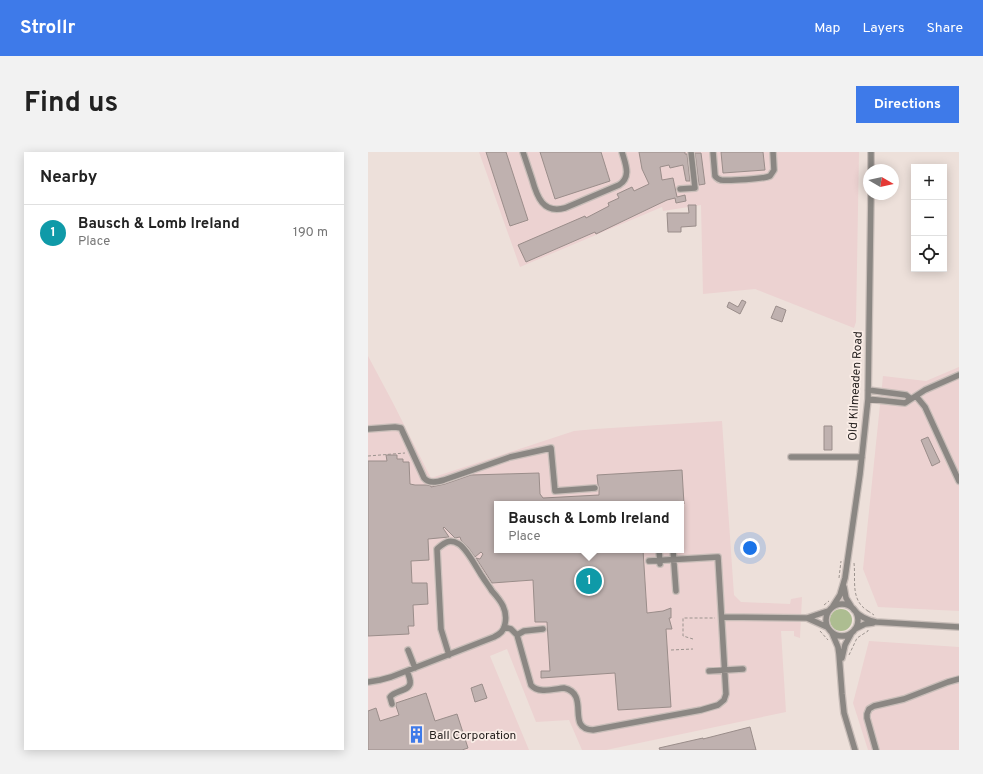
<!DOCTYPE html>
<html lang="en">
<head>
<meta charset="utf-8">
<style>
  body { margin:0; font-family:Overpass,sans-serif; background:#f2f2f2; color:#222 }
  .controls { position:absolute; right:12px; top:12px; display:grid; overflow:hidden; border-radius:0px; box-shadow:0 2px 10px #0003 }
  .controls button { width:36px; height:36px; display:grid; place-items:center; padding:0; border:0; border-bottom:1px solid #e0e0e0; background:#fff; color:#222; font:20px sans-serif }
  .compass { position:absolute; left:495px; top:12px; width:36px; height:36px; border-radius:50%; background:#fff; box-shadow:0 2px 10px #0003; rotate:99deg }
  .you { position:absolute; left:382px; top:396px; width:14px; height:14px; margin:-10px; border:3px solid #fff; border-radius:50%; background:#1a73e8; box-shadow:0 0 0 6px #1a73e833 }
  .badge { display:grid; place-items:center; width:26px; height:26px; border-radius:50%; background:#3e7ae9; color:#fff; font-size:13px; font-weight:700 }
  .pin { position:absolute; translate:-50% -50%; border:2px solid #fff; box-shadow:0 1px 4px #0006 }
  .popup { position:absolute; left:126px; top:349px; width:190px; height:52px; box-sizing:border-box; display:grid; place-content:center; border-radius:0px; background:#fff; filter:drop-shadow(0 1px 3px #0005); font-size:13px; white-space:nowrap; color:#767676 }
  .popup b { font-size:15px; color:#222 }
  .popup::after { content:''; position:absolute; left:50%; top:100%; margin-left:-8px; border:8px solid transparent; border-top-color:#fff }
  .list { margin:0; padding:0; list-style:none }
  h2 { display:flex; justify-content:space-between; align-items:center; height:52px; margin:0; padding:0 16px; font-size:17px }
  h2 small { font-size:13px; font-weight:400; color:#767676 }
  .list li { display:grid; grid-template-columns:26px 1fr auto; gap:12px; align-items:center; box-sizing:border-box; height:56px; padding:0 16px; border-top:1px solid #e0e0e0 }
  .list b { display:block; font-size:15px; white-space:nowrap }
  .list p { margin:0; font-size:13px; white-space:nowrap; color:#767676 }
  .list em { font-size:13px; font-style:normal; color:#767676 }
  .icon { flex:none; width:22px; height:22px; fill:none; stroke:currentColor; stroke-width:2; stroke-linecap:round; stroke-linejoin:round }
  .map { position:relative; flex:none; width:591px; height:598px; overflow:hidden; border-radius:0px }
  header { display:flex; align-items:center; gap:24px; box-sizing:border-box; height:56px; padding:0 20px; background:#3e7ae9; color:#fff }
  header strong { font-size:19px }
  nav { display:flex; gap:22px; margin-inline-start:auto; font-size:14px }
  .intro { display:flex; align-items:center; justify-content:space-between; box-sizing:border-box; height:96px; padding:0 24px }
  h1 { margin:0; font-size:28px }
  .button { padding:10px 18px; border-radius:0px; background:#3e7ae9; color:#fff; font-size:14px; font-weight:700 }
  main { display:flex; gap:24px; padding:0 24px }
  aside { flex:1; background:#fff; border-radius:0px; box-shadow:0 2px 10px #0003 }
  .map>svg:first-child { display:block }
  .industrial { fill:#ecd2d1; fill-rule:evenodd }
  .green { fill:#adbd91 }
  .building { fill:#bfb1af; stroke:#9a8d8a }
  .lines { fill:none; stroke-linecap:round; stroke-linejoin:round }
  .minor-casing { stroke:#c9beb9; stroke-width:8 }
  .path { stroke:#9d948f; stroke-width:1; stroke-dasharray:3 2; stroke-linecap:butt }
  .minor { stroke:#8b8783; stroke-width:5.5 }
  .labels { text-anchor:middle; stroke-width:3.5; stroke-linejoin:round; paint-order:stroke }
  .street-label { font-size:12px; fill:#272220; stroke:#faede7 }
  .poi-label { font-size:12px; fill:#272220; stroke:#faede7; text-anchor:start }
</style>
</head>
<body>
<header>
<strong>Strollr</strong>
<nav><a>Map</a><a>Layers</a><a>Share</a></nav>
</header>
<div class="intro"><h1>Find us</h1><a class="button">Directions</a></div>
<main>
<aside>
<h2>Nearby<small></small></h2>
<ul class="list">
<li><span class="badge" style="background:#0f9aa8">1</span><div><b>Bausch &amp; Lomb Ireland</b><p>Place</p></div><em>190 m</em></li>
</ul>
</aside>
<div class="map">
<svg width="591" height="598" viewBox="0 0 591 598">
  <rect width="100%" height="100%" fill="#ede0da"/>
  <path class="industrial" d="M111 0H491L488 170 486 176 387 137 335 142 333 53 295 59 294 55 152 115Z
    M0 204 24 249 63 326 206 279 227 277 354 269 366 443 373 450 422 452 423 447 434 445 432 486 426 484V479H413L418 560 238 598H214L201 568 168 570 139 497 122 504 161 598H0ZM129 352H313V398H129Z
    M591 215V459L510 455 495 417 515 224 558 229Z
    M501 489 591 495V598H500L485 551Z"/>
  <path class="green" d="M462 468a11 11 0 1 1 22 0a11 11 0 1 1-22 0Z"/>
  <path class="building" d="M118 0H138L160 68 142 74Z
    M172 0H233L242 29 187 47Z
    M271 0H317V2H319L322 29H318L315 13 302 16 301 13 292 15 294 28 305 26 309 45 317 43 318 49 308 51 307 46 299 48 228 82 227 80 158 110 150 93 217 64 218 66 241 54 240 51 251 46 249 42 264 35 266 39 281 32 274 17Z
    M353 0H395L397 18 355 21Z
    M327 1H333L337 32 331 33Z
    M320 53H328V74L313 75V80H300L299 61H321Z
    M374 148 378 150 372 162 359 155 361 150 370 155Z
    M408 154 418 158 414 170 403 166Z
    M456 274H464V298H456Z
    M560 285 572 310 564 314 553 288Z
    M18 303H29V307H35V310H41L42 332 47 333H59L63 334V335L77 332 103 323 171 321 172 342 175 346 231 343V335L230 333 229 323 314 318 316 352H129V398H275L279 461 295 459 303 456V466H301L304 477H298L303 555 250 558 247 521 173 526V519H182L179 470H167L165 428 124 431 108 406 112 407 115 402 113 400 107 405 100 395 93 388 92 385 87 386 76 375 75 376 81 385 60 387 61 408 43 409 44 431H59L60 452 45 453 46 474H40L41 482 0 484V309H19Z
    M114 532 119 546 107 550 103 536Z
    M58 541 67 569 89 562 100 596 94 598H0V559L8 556 12 569 31 563 28 554V551Z
    M382 575 388 598H292L291 596 335 586V587Z"/>
  <g class="lines">
    <defs>
      <path id="minor" d="M155 0C158 9 161 18 164 27 169 45 175 62 197 56L251 33C264 25 257 11 254 0
        M345 0 347 24C350 27 349 27 353 28 360 29 396 27 402 24L406 18 405 0
        M503 18V0
        M312 37 327 36 323 0
        M500 238 538 243 543 247
        M548 244 557 255 591 329
        M500 247 537 251 557 238 591 223
        M0 277 27 275 33 276 56 326C61 332 69 330 76 328L142 305 183 296 187 339 227 336
        M423 305H494
        M291 398 292 412
        M305 398 308 439
        M476 435 478 446 483 454
        M458 468a16 16 0 1 1 32 0a16 16 0 1 1-32 0Z
        M465 454 472 443 477 426 492 322 500 247 503 42
        M486 458C492 465 499 468 508 470L591 475
        M354 465 439 466 460 459
        M439 466 459 475
        M136 475 143 477 149 483 163 533C170 542 186 537 196 536 223 542 197 577 225 578L333 558 350 553 356 548 358 542 350 405 281 409
        M487 477 497 472 505 471
        M464 481 470 495 471 502 474 542 476 561 487 598
        M149 483 156 479 175 477
        M40 498 47 516
        M474 506 477 493 483 482
        M341 519 375 517
        M0 530 12 528 23 525 126 485C132 482 136 479 137 472 140 458 133 449 124 439 121 434 117 429 114 424 108 415 99 397 91 392 81 386 76 391 69 397L73 477 81 503
        M24 552 22 545C27 538 44 539 42 529 42 526 40 522 39 519
        M508 598 499 566V562L501 557 506 554 536 547 580 530 591 527"/>
    </defs>
    <use href="#minor" class="minor-casing"/>
    <path class="path" d="M0 304 37 301
      M486 411C488 429 482 448 500 459V461
      M471 426 473 409
      M456 453 461 449
      M500 459 506 463
      M452 479 460 488
      M325 487 315 484V466H347
      M303 498 325 497
      M481 503 489 486 500 479V478"/>
    <use href="#minor" class="minor"/>
  </g>
  <defs>
    <symbol id="building-bare" viewBox="-9 -9 18 18"><path d="M-4-6H4V6H1V3H-1V6H-4ZM-2.5-4.3h1.7v1.8h-1.7ZM.8-4.3h1.7v1.8H.8ZM-2.5-1h1.7V.8h-1.7ZM.8-1h1.7V.8H.8Z" fill="#3e7ae9" stroke="#faede7" stroke-width="2.5" paint-order="stroke"/></symbol>
  </defs>
  <g fill-rule="evenodd">
    <use href="#building-bare" x="36" y="570" width="25" height="25"/>
  </g>
  <g class="labels">
    <g class="street-label">
      <text transform="translate(487 234) rotate(-87)" y="4">Old Kilmeaden Road</text>
    </g>
    <g class="poi-label">
      <text x="61" y="587">Ball Corporation</text>
    </g>
  </g>
</svg>
<div class="controls">
<button>+</button>
<button>−</button>
<button><svg class="icon" aria-label="locate" viewBox="0 0 24 24"><circle cx="12" cy="12" r="6"/><path d="M12 2v4M12 18v4M2 12h4M18 12h4"/></svg></button>
</div>
<svg class="compass" viewBox="-18 -18 36 36"><path d="M0-13l5 13h-10z" fill="#e53935"/><path d="M0 13l5-13h-10z" fill="#767676"/></svg>
<div class="you"></div>
<div class="pin badge" style="left:221px;top:429px;background:#0f9aa8">1</div>
<div class="popup"><b>Bausch &amp; Lomb Ireland</b>Place</div>
</div>
</main>
</body>
</html>
